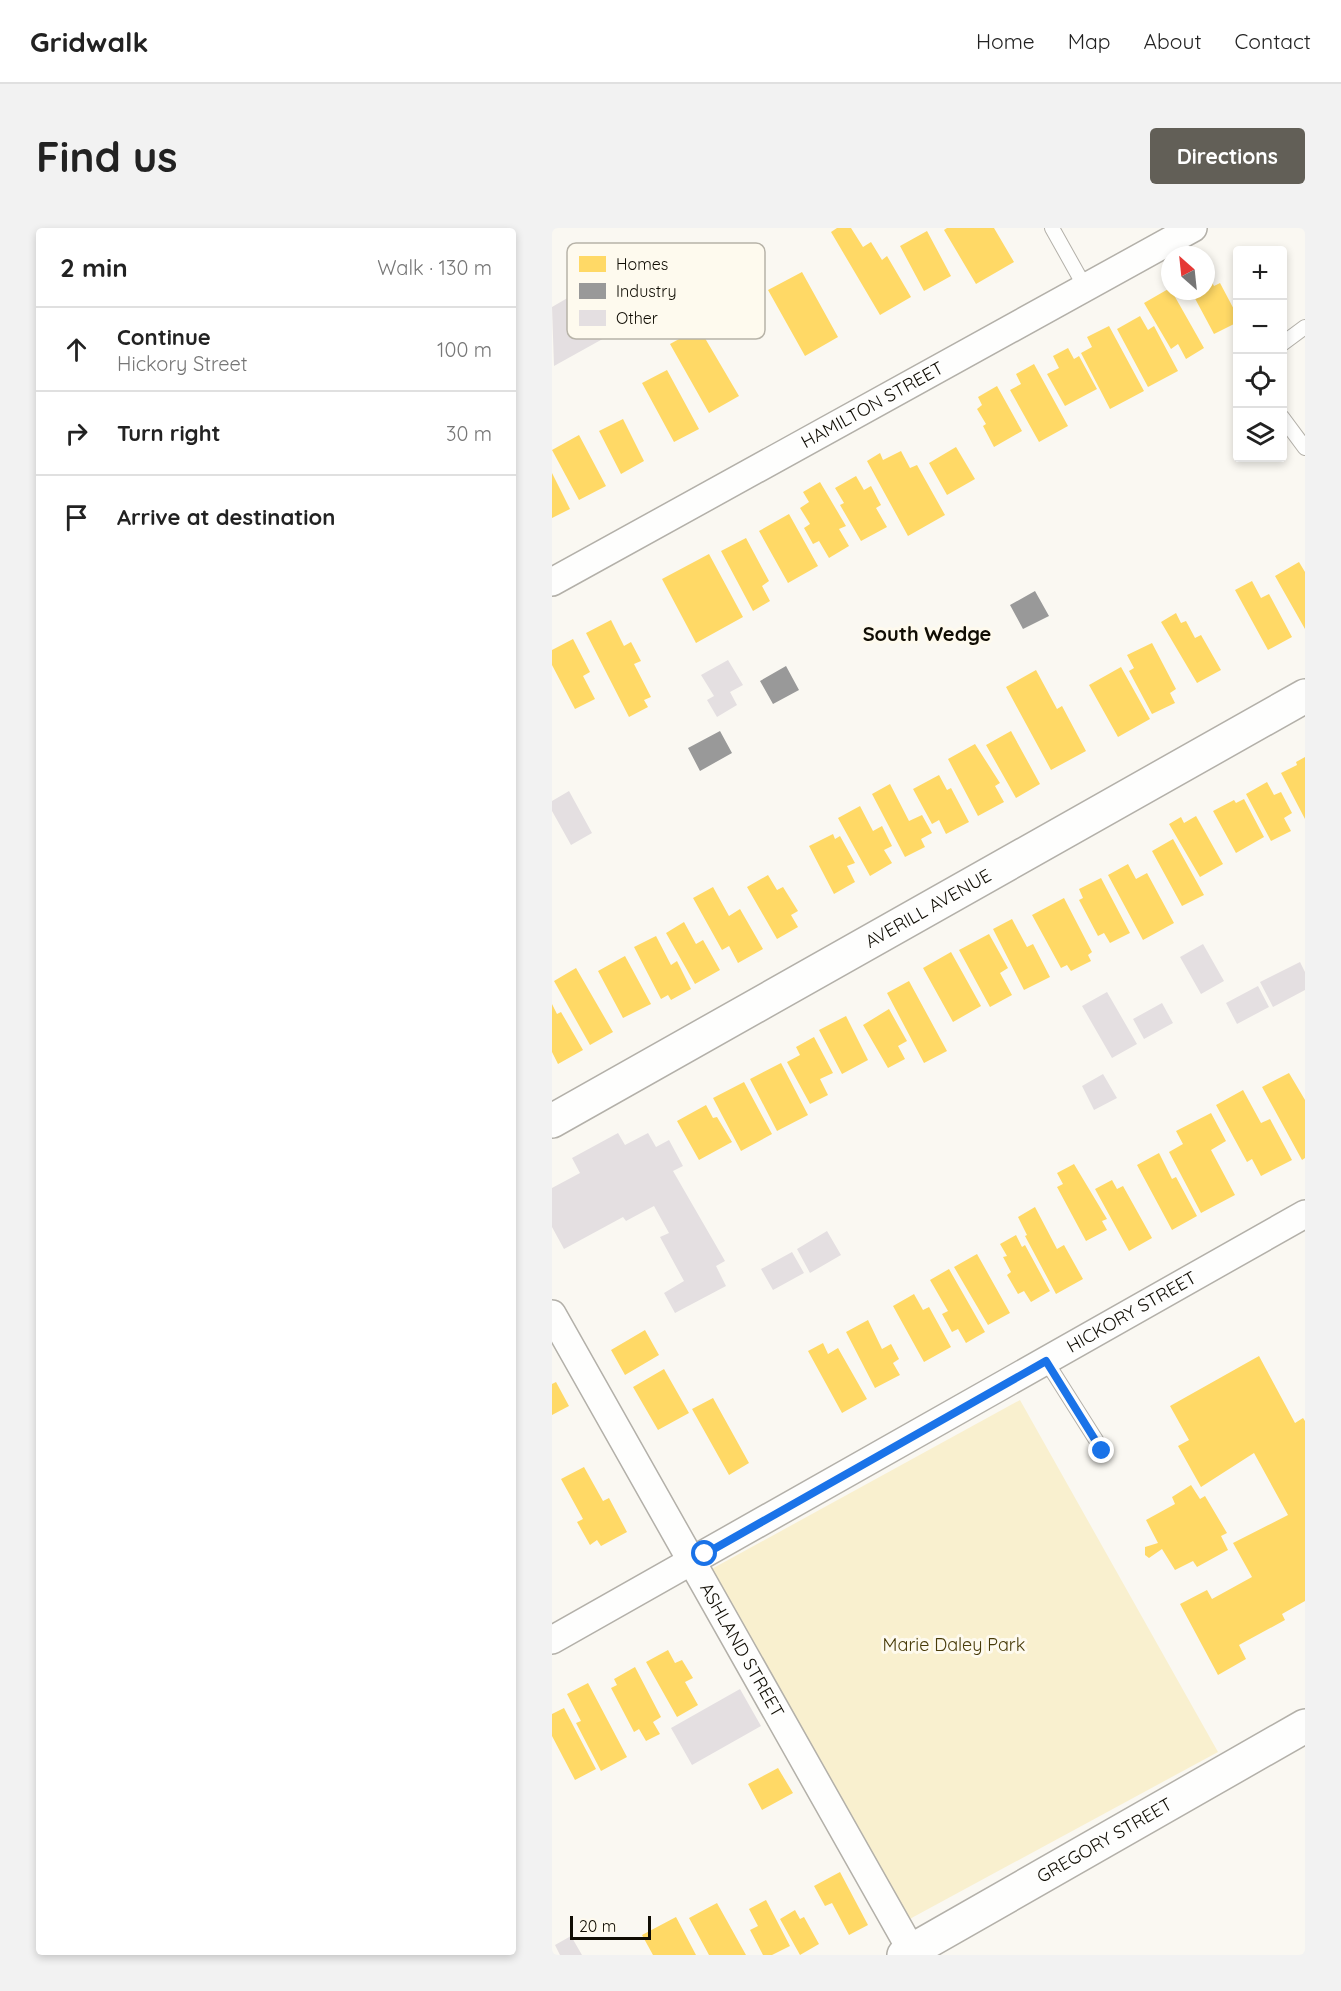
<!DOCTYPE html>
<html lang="en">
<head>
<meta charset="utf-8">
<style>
  body { margin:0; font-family:Quicksand,sans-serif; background:#f2f2f2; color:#222 }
  .controls { position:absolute; right:18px; top:18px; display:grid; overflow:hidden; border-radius:6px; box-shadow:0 3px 9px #0003 }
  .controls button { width:54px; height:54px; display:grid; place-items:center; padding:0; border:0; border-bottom:2px solid #e0e0e0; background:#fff; color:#222; font:30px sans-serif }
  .compass { position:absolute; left:609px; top:18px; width:54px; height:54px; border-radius:50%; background:#fff; box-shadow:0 3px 9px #0003; rotate:333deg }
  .scale { position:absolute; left:18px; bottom:15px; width:81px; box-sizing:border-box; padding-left:6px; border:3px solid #100d04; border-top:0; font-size:16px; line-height:21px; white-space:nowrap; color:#100d04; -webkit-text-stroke:4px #fefaee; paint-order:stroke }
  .stop { position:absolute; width:18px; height:18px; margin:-14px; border:4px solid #1a73e8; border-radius:50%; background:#fff }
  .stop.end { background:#1a73e8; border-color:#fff; box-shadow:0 2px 6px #0008 }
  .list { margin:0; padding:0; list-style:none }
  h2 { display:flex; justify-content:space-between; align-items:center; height:78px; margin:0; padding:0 24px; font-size:26px }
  h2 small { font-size:20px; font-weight:400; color:#767676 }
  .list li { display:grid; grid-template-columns:39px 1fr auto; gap:18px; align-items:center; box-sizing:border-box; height:84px; padding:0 24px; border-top:2px solid #e0e0e0 }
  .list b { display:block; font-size:22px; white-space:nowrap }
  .list p { margin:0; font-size:20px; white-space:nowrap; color:#767676 }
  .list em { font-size:20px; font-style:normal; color:#767676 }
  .icon { flex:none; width:33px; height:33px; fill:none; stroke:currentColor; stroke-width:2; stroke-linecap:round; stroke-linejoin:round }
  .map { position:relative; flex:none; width:753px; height:1727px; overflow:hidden; border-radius:6px }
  header { display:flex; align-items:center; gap:36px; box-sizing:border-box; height:84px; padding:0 30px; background:#fff; border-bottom:2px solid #e0e0e0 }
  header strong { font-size:28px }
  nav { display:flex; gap:33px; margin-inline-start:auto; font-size:21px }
  .intro { display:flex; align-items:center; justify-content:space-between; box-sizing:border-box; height:144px; padding:0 36px }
  h1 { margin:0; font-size:42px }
  .button { padding:15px 27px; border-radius:6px; background:#625f57; color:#fff; font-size:21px; font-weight:700 }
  main { display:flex; gap:36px; padding:0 36px }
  aside { flex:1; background:#fff; border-radius:6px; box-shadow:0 3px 9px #0003 }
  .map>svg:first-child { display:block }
  .green { fill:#f9f0cf }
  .homes { fill:#ffd966 }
  .industry { fill:#999 }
  .building { fill:#e4dfe1 }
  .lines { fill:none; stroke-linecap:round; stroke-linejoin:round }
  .lane-casing { stroke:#b3b0a9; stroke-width:16 }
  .street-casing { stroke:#b3b0a9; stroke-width:30 }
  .secondary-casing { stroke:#b3b0a9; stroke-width:36 }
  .lane { stroke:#fefefd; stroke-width:14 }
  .street { stroke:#fefefd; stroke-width:27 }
  .secondary { stroke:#fefefd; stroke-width:33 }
  .route { stroke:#1a73e8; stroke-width:8 }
  .labels { text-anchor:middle; stroke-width:6; stroke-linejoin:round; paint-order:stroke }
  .street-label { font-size:18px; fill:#100d04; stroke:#fefaee }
  .park-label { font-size:18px; fill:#483b09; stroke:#fefaee }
  .neighbourhood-label { font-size:20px; font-weight:bold; fill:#100d04; stroke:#fefaee }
  .key { fill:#fefaee; stroke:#b7b3a8; stroke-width:1.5 }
  .key-label { font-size:16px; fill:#100d04 }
</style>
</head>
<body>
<header>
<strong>Gridwalk</strong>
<nav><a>Home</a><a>Map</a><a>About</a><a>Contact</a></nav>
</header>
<div class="intro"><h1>Find us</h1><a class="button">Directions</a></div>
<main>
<aside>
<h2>2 min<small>Walk · 130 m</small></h2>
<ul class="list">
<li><svg class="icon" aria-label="ahead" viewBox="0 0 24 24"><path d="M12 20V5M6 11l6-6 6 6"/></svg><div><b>Continue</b><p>Hickory Street</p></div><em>100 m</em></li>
<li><svg class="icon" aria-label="right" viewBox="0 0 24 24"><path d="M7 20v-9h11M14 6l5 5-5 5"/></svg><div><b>Turn right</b></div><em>30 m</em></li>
<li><svg class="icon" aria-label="arrive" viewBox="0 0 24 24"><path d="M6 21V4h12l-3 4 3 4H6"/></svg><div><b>Arrive at destination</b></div></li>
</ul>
</aside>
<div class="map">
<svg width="753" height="1727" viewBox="0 0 753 1727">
  <rect width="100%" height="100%" fill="#faf8f2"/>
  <path class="green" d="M468 1172 666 1524 354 1693 156 1343Z"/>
  <path class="homes" d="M285 0H299L311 19 319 14 330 32 335 28 359 69 328 87 279 4Z
    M395 0H442L462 34 424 56 392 2Z
    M375 3 399 48 372 63 348 18Z
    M654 43 662 58 668 55 686 89V94L662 106 639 63H654Z
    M250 44 286 109 253 128 216 62Z
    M618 60 652 120 634 131 626 116 619 121 592 75Z
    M588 88 596 102 602 98 626 143 596 159 565 101Z
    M557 98 592 163 558 181 529 125 540 119 535 109Z
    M147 100 187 168 157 185 118 116Z
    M516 120 522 131 527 128 545 161 513 178 495 146 507 140 501 128Z
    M482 136 516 198 487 214 458 162 469 156 464 146Z
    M115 142 147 201 122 214 90 155Z
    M445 158 470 203 442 219 431 198 434 196 425 181 430 177 426 169Z
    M71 191 92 233 69 246 47 203Z
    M27 207 54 258 27 272 0 222Z
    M404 219 423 251 395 267 377 235Z
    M349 223 358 240 365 237 393 287 356 308 315 233 328 225 331 232Z
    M0 245 18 281 0 290Z
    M304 248 312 262 319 258 329 277 324 280 335 299 309 313 288 277 292 275 283 260Z
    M268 254 294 298 287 301 297 318 277 330 267 313 261 316 252 300 258 296 248 280 257 274 251 264Z
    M237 286 266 338 236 355 207 303Z
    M194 310 217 353 210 358 218 373 201 383 169 323Z
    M157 326 191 389 144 415 110 351Z
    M747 334 753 344V401L723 348Z
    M700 353 709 370 717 366 740 409 716 422 683 362Z
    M624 385 629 395 634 393 643 410 649 407 669 442 645 455 609 394Z
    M59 392 72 418 79 414 89 433 82 436 99 469 92 472 96 479 77 489 34 405Z
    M21 411 38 444 31 448 43 471 23 481 0 437V422Z
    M600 415 624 461 618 465 623 475 600 486 577 443 582 440 575 427Z
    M569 439 598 491 566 509 537 457Z
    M484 442 505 481 510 478 534 523 499 542 454 459Z
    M459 503 488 556 464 570 434 517Z
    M423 516 448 555 443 558 452 574 426 588 396 531Z
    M753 529V591L729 545 745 537 744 534Z
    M387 547 395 562 399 560 417 594 394 606 387 592 380 596 361 561Z
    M715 554 722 567 729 564 740 585 732 590 739 603 719 613 694 566Z
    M338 556 357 593 370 587 380 605 369 611 373 619 353 629 320 566Z
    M692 571 712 609 684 625 661 583 682 572 684 575Z
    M308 578 321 603 330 598 340 618 332 622 340 635 318 648 286 590Z
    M644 588 671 636 648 649 617 596 629 589 632 595Z
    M281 606 283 611 288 608 303 635 295 638 303 654 282 666 257 618Z
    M621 611 652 667 630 678 600 623Z
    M576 636 584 651 595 645 622 695 591 712 556 647Z
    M216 647 225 662 231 659 246 683 239 687 246 699 225 711 195 659Z
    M549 650 578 705 558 715 552 705 546 708 527 672 531 670 527 661Z
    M161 659 177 688 188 681 211 721 186 735 177 718 170 722 141 670Z
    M512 670 540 724 536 727 539 733 519 743 515 737 509 740 480 687Z
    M460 691 475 719 481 716 498 749 472 762 441 701Z
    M132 694 144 716 151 712 168 742 143 756 114 705Z
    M437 706 456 740 448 745 460 767 438 779 407 722Z
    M104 708 119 737 125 733 139 761 119 772 116 767 109 771 82 719Z
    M399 724 429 778 401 794 371 740Z
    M73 728 99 776 71 790 46 743Z
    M24 740 61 804 38 817 2 753Z
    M357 753 395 823 372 835 335 765Z
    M0 776 5 786 9 784 31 822 6 836 0 824Z
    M337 781 355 813 346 818 353 831 336 840 311 797Z
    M294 788 316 832 290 846 267 802Z
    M262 809 281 845 268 851 276 867 258 876 235 834 248 827 244 819Z
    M229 835 256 887 225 903 198 851Z
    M737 845 753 872V930L750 932 710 859Z
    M192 854 220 906 189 923 161 870Z
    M691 862 709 895 718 891 740 932 709 948 700 931 695 934 664 877Z
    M154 877 161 890 165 889 180 914 147 932 125 893Z
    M659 885 674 913 659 922 683 967 649 985 617 924 631 916 624 903Z
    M607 925 620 951 624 949 645 988 620 1002 585 937Z
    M522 936 555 991 550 993 555 1002 534 1013 505 959 511 956 505 945Z
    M560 952 565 961 571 958 600 1010 577 1023 543 961Z
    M483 979 505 1021 512 1017 531 1051 504 1066 473 1008 475 1007 466 989Z
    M464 1007 470 1019 473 1017 498 1063 479 1074 472 1063 466 1066 455 1047 459 1044 451 1029 455 1028 448 1016Z
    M425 1026 458 1085 436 1097 402 1039Z
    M397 1041 433 1104 414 1115 406 1101 400 1104 390 1086 396 1083 378 1052Z
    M362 1066 371 1082 377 1079 399 1119 372 1134 341 1078Z
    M316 1092 330 1121 339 1116 347 1131 341 1135 348 1147 323 1160 294 1104Z
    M93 1102 107 1127 73 1147 59 1122Z
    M271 1115 276 1126 286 1120 315 1171 290 1185 256 1123Z
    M707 1128 743 1195 751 1190 753 1193V1373L730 1386 733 1392 687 1417 694 1431 666 1447 628 1376 655 1362 660 1371 700 1349 681 1315 736 1287 702 1225 649 1259 626 1218 637 1212 618 1178Z
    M112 1141 137 1185 106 1202 81 1159Z
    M4 1154 17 1178 0 1187V1156Z
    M161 1170 197 1235 177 1247 140 1181Z
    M32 1239 51 1273 57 1270 75 1304 49 1318 45 1312 38 1317 25 1294 31 1291 9 1251Z
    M639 1257 648 1271 653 1268 675 1305 669 1308 676 1322 645 1339 641 1333 623 1342 610 1321 597 1330 593 1327V1319L606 1315 594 1292 623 1276 620 1269Z
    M116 1422 123 1435 130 1432 141 1450 133 1454 146 1477 125 1489 94 1434Z
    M83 1439 109 1489 101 1494 108 1506 94 1513 87 1501 82 1504 59 1460 65 1457 62 1451Z
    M36 1455 75 1529 49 1543 24 1495 29 1493 15 1466Z
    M12 1480 44 1541 23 1552 0 1508V1486Z
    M226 1540 241 1565 210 1582 196 1556Z
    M288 1644 316 1697 297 1707 280 1675 273 1678 262 1658Z
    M214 1672 238 1718 220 1727H211L198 1702 206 1698 197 1681Z
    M165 1675 194 1727H157L137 1690Z
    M243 1682 248 1691 252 1689 267 1716 248 1727 228 1691Z
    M124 1689 144 1727H101L90 1707Z"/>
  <path class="industry" d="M483 363 497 388 471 401 458 377Z
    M234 438 247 462 221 476 208 453Z
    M168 503 180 525 148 543 136 520Z"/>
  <path class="building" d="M31 61 56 108 2 138 0 79Z
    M176 432 191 457 178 464 185 477 165 489 155 472 162 468 149 447Z
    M17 563 40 605 19 617 0 583V573Z
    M651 716 672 753 649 766 628 729Z
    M748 734 753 744V762L721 779 708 754Z
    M706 758 717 779 685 796 674 775Z
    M555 764 585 816 560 830 530 778Z
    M610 775 621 795 592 811 581 791Z
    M551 846 565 870 542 882 530 858Z
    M66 905 73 917 96 905 104 919 117 912 131 938 121 943 173 1033 164 1038 174 1058 123 1085 112 1065 132 1053 108 1009 117 1005 102 978 74 993 71 989 12 1021 0 999V960L28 945 20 930Z
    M275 1003 289 1027 258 1045 245 1021Z
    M240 1024 252 1045 221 1062 209 1041Z
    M188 1461 209 1498 140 1537 119 1500Z
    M19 1708 30 1727H8L3 1717Z"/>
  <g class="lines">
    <defs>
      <path id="lane" d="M500 0 533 59
        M730 116 753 99
        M730 189 753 220
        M494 1133 551 1223"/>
      <g id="street">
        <path id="s1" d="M0 354 641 0"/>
        <path id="s2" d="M0 1086 362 1727"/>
        <path id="s3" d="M0 1412 753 986"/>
      </g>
      <g id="secondary">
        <path id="s4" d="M0 893 753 468"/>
        <path id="s5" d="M352 1727 753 1498"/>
      </g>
    </defs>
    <use href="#lane" class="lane-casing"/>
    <use href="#street" class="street-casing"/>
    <use href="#secondary" class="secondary-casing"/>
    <use href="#lane" class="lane"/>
    <use href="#street" class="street"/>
    <use href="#secondary" class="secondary"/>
  </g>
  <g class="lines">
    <path class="route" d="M153 1326 494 1133 550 1223"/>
  </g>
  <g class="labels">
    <g class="street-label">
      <text dy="6" stroke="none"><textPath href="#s1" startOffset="366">HAMILTON STREET</textPath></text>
      <text dy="6" stroke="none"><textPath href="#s4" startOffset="432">AVERILL AVENUE</textPath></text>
      <text dy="6" stroke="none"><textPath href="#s3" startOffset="666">HICKORY STREET</textPath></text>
      <text dy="6" stroke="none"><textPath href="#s2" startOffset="386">ASHLAND STREET</textPath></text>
      <text dy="6" stroke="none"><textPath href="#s5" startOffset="231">GREGORY STREET</textPath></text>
    </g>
    <g class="park-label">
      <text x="402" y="1423">Marie Daley Park</text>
    </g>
    <g class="neighbourhood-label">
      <text x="375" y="413">South Wedge</text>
    </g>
  </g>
  <rect x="15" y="15" width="198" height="96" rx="9" class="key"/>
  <rect x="27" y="28" width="27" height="16" fill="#ffd966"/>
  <rect x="27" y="55" width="27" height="16" fill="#999"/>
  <rect x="27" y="82" width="27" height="16" fill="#e4dfe1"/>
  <g class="key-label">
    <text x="64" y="42">Homes</text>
    <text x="64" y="69">Industry</text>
    <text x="64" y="96">Other</text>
  </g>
</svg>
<div class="controls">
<button>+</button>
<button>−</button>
<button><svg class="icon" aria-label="locate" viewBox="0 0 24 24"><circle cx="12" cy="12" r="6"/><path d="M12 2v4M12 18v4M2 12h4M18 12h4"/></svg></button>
<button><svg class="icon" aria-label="layers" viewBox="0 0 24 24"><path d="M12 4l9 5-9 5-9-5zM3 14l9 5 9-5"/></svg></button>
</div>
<svg class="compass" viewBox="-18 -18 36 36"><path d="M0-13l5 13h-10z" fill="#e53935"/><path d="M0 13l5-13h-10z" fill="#767676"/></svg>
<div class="scale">20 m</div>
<div class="stop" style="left:153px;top:1326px"></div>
<div class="stop end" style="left:550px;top:1223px"></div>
</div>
</main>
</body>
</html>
